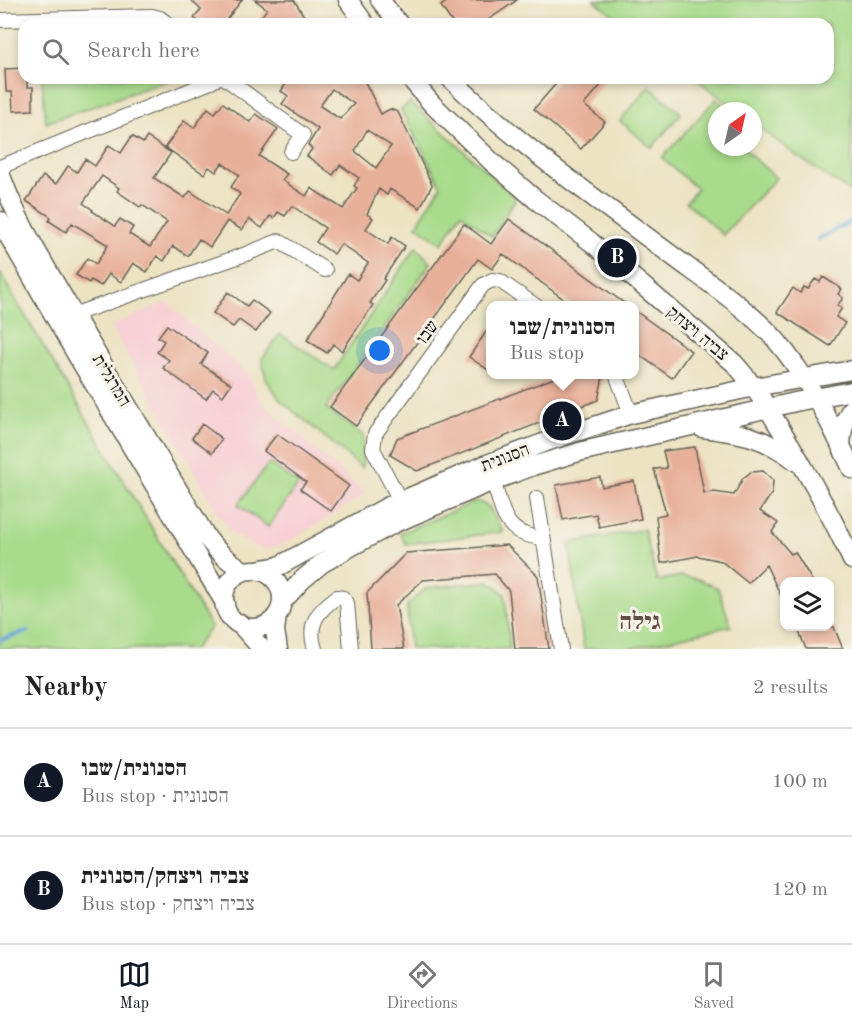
<!DOCTYPE html>
<html lang="en">
<head>
<meta charset="utf-8">
<style>
  body { margin:0; font-family:"Old Standard TT","Frank Ruhl Libre",serif; background:#f6f6f6; color:#222 }
  .controls { position:absolute; right:18px; bottom:18px; display:grid; overflow:hidden; border-radius:12px; box-shadow:0 3px 9px #0003 }
  .controls button { width:54px; height:54px; display:grid; place-items:center; padding:0; border:0; border-bottom:2px solid #e0e0e0; background:#fff; color:#222; font:30px sans-serif }
  .compass { position:absolute; left:708px; top:102px; width:54px; height:54px; border-radius:50%; background:#fff; box-shadow:0 3px 9px #0003; rotate:34deg }
  .you { position:absolute; left:380px; top:351px; width:21px; height:21px; margin:-15px; border:4px solid #fff; border-radius:50%; background:#1a73e8; box-shadow:0 0 0 9px #1a73e833 }
  .badge { display:grid; place-items:center; width:39px; height:39px; border-radius:50%; background:#111827; color:#fff; font-size:20px; font-weight:700 }
  .pin { position:absolute; translate:-50% -50%; border:3px solid #fff; box-shadow:0 2px 6px #0006 }
  .popup { position:absolute; left:486px; top:301px; width:153px; height:78px; box-sizing:border-box; display:grid; place-content:center; border-radius:12px; background:#fff; filter:drop-shadow(0 2px 4px #0005); font-size:20px; white-space:nowrap; color:#767676 }
  .popup b { font-size:22px; color:#222 }
  .popup::after { content:''; position:absolute; left:50%; top:100%; margin-left:-12px; border:12px solid transparent; border-top-color:#fff }
  .list { margin:0; padding:0; list-style:none }
  h2 { display:flex; justify-content:space-between; align-items:center; height:78px; margin:0; padding:0 24px; font-size:26px }
  h2 small { font-size:20px; font-weight:400; color:#767676 }
  .list li { display:grid; grid-template-columns:39px 1fr auto; gap:18px; align-items:center; box-sizing:border-box; height:108px; padding:0 24px; border-top:2px solid #e0e0e0 }
  .list b { display:block; font-size:22px; white-space:nowrap }
  .list p { margin:0; font-size:20px; white-space:nowrap; color:#767676 }
  .list em { font-size:20px; font-style:normal; color:#767676 }
  .icon { flex:none; width:33px; height:33px; fill:none; stroke:currentColor; stroke-width:2; stroke-linecap:round; stroke-linejoin:round }
  .map { position:relative; flex:none; width:852px; height:649px; overflow:hidden }
  .search { position:absolute; background:#fff; box-shadow:0 3px 9px #0003; left:18px; right:18px; top:18px; height:66px; display:flex; align-items:center; gap:15px; box-sizing:border-box; padding:0 21px; border-radius:18px; color:#767676; font-size:22px }
  .sheet { height:294px; background:#fff }
  nav { display:flex; justify-content:space-around; align-items:center; box-sizing:border-box; height:84px; border-top:2px solid #e0e0e0; background:#fff; font-size:16px; color:#767676 }
  nav a { display:grid; justify-items:center; gap:3px }
  nav .on { color:#111827 }
  .map>svg:first-child { display:block }
  .built { fill:#f7cfd4 }
  .green { fill:#a8db8b; stroke:#627c54; stroke-width:1.5 }
  .lines { fill:none; stroke-linecap:round; stroke-linejoin:round }
  .stream { stroke:#66a2d7; stroke-width:4 }
  .building { fill:#e8af99; fill-rule:evenodd }
  .street-casing { stroke:#656256; stroke-width:16 }
  .secondary-casing { stroke:#656256; stroke-width:21 }
  .street { stroke:#fff; stroke-width:14 }
  .secondary { stroke:#fff; stroke-width:18 }
  .labels { text-anchor:middle; stroke-width:6; stroke-linejoin:round; paint-order:stroke }
  .street-label { font-size:18px; fill:#1c1c1c; stroke:#f7f3e8 }
  .district-label { font-size:24px; font-weight:bold; fill:#634f48; stroke:#f7f3e8 }
</style>
</head>
<body>
<div class="map">
<svg width="852" height="649" viewBox="0 0 852 649">
  <rect width="100%" height="100%" fill="#f7f3e8"/>
  <filter id="ink" filterUnits="userSpaceOnUse"><feTurbulence type="fractalNoise" baseFrequency=".0167" numOctaves="2"/><feDisplacementMap in="SourceGraphic" scale="12" xChannelSelector="R" yChannelSelector="G"/><feConvolveMatrix kernelMatrix="1 2 1 2 8 2 1 2 1" color-interpolation-filters="sRGB"/></filter>
  <filter id="wash" filterUnits="userSpaceOnUse"><feTurbulence type="fractalNoise" baseFrequency=".008" numOctaves="4" result="noise"/><feDisplacementMap in="SourceGraphic" scale="24" xChannelSelector="R" yChannelSelector="G"/><feGaussianBlur stdDeviation="1.35" result="paint"/><feColorMatrix in="noise" values="0 0 0 0 0 0 0 0 0 0 0 0 0 0 0 0 0 1.4 0 .05"/><feComposite in="paint" operator="in"/></filter>
  <g filter="url(#wash)">
    <rect width="100%" height="100%" fill="#ece3c3"/>
    <path class="built" d="M166 302 248 374 262 403 366 494 283 545 264 549 249 544 234 535 219 515 111 326Z"/>
    <path class="green" d="M594 0H852V193L798 157 753 123V111H738L695 78H828V24H625Z
      M42 78H174L46 123Z
      M649 86 681 113 652 148 620 121Z
      M716 99 730 111H717V147H742L776 178 723 235 686 202 697 189 662 158Z
      M410 102 516 198 492 237 461 213 442 244 417 225 441 186 401 110Z
      M416 247 431 263 326 408 363 435 362 468 280 400 266 379 262 359 280 334 334 370Z
      M0 271 8 287 211 627 194 649H0Z
      M269 463 299 484 268 527 238 505Z
      M477 501 489 507 503 532 406 544 400 533Z
      M644 529 657 581 680 576 698 579 718 588 731 626 629 649H584L569 543Z
      M489 581 505 594 510 649H410L407 605 426 588Z"/>
    <g class="lines">
      <path class="stream" d="M818 239 852 221
        M0 640 28 631"/>
    </g>
    <g id="blocks">
      <path class="building" d="M191 0H242L223 24H202L194 18 201 10Z
        M255 0H294L309 24H256L267 9Z
        M449 0H517L482 24H453L441 6Z
        M24 68V78H27V87H33V110L13 111 12 92H6L5 69Z
        M290 78H363L381 114 390 109 398 112 432 185 420 208 390 189 387 195 379 189 367 214 373 218 366 229 388 244 392 237 405 246 383 279 385 280 370 303 373 305 342 351 333 344 327 353 307 340 348 274 357 280 368 263 341 244 334 254 316 242 325 228 292 206 285 216 278 212 274 218 270 216 262 228 249 219 242 230 227 221 210 247 199 239 188 256 173 246 164 261 157 256 147 272 133 263 121 282 109 274 101 286 91 280 89 283 76 275 87 258 96 264 108 245 72 223 66 232 49 221 51 217 26 201 43 176 56 184 68 166 77 172 85 159 95 166 109 145 121 153 132 136 143 143 147 137 171 153 154 178 185 198 190 191 226 215 240 194 231 187 239 175 222 163 216 172 209 167 204 174 165 147 184 121 194 128 208 108 215 113 223 103 250 122 256 114 278 129 259 156 287 174 282 180 306 196 311 188 343 209 357 188 354 186 359 178 340 165 333 175 307 156 312 149 308 145 318 129 282 104 288 96 281 91ZM332 89 354 104 340 119 320 106ZM367 130 391 146 376 168 355 151ZM102 176 119 188 117 191 140 207 142 205 167 222 150 247 129 234 133 227 120 219 115 226 92 211 93 210 83 203Z
        M561 78H607L584 105 605 122 581 149 534 109Z
        M509 219 628 306H573L503 254 492 269 478 259 356 426 330 407 464 224 491 244Z
        M823 277 842 289 838 294 843 298 837 306 842 308 836 317 845 323 830 346 777 312 793 288 800 293 804 287 808 289 815 279 820 282Z
        M228 292 247 306 252 300 270 313 256 332 239 320 233 327 213 313Z
        M634 310 691 351 672 378 634 351Z
        M167 325 208 353 201 364 231 384 223 396 213 389 206 399 163 368 169 360 157 352 164 341 158 337Z
        M490 326V371L469 357Z
        M562 375H595L603 377 598 400 417 471 390 455 397 438Z
        M202 424 222 439 212 453 192 438Z
        M277 434 349 486 331 511 300 489 306 482 264 451Z
        M695 447 704 493 714 492 734 495 743 478 751 472 763 471 773 480 772 493 760 511 778 523 772 532 791 554 795 552 813 582H784V602L766 565 748 583 721 561 698 556 661 563 656 516 666 514 654 469 667 468 663 451Z
        M600 477 602 487 634 481 641 519 599 527 596 514 563 520 556 485Z
        M507 545 538 576 549 649H515L509 591 495 574 423 580 396 605 404 649H371L367 593 406 553Z
        M797 627H834L843 649H806Z"/>
    </g>
  </g>
  <g filter="url(#ink)">
    <use href="#blocks" fill-opacity="0" stroke="#656256" stroke-width="1.5"/>
    <g class="lines">
      <defs>
        <path id="street" d="M0 20 152 16 160 18 168 24
          M225 78 303 135 291 152
          M0 167 213 81 217 78
          M64 318 246 254 279 241 325 270
          M616 374 631 414
          M491 474C503 507 500 535 543 538
          M537 498 561 649
          M405 510 373 449 375 434 483 285 492 280 500 281 536 306
          M315 649C307 625 317 611 337 597L343 598 347 603 351 649"/>
        <path id="secondary" d="M348 0 365 24
          M380 0 399 24
          M410 78 432 104 492 162 535 199 591 242 734 363C757 388 773 417 791 446 813 483 834 521 852 560
          M450 78C517 144 595 198 670 254 706 281 746 307 776 340 809 379 831 424 852 469
          M0 173C17 223 47 268 73 314 117 389 162 463 207 538 218 553 229 561 244 571
          M0 221 75 352 225 603
          M702 428C742 433 763 436 796 461
          M841 445C842 431 844 420 852 408
          M256 570 279 566 387 507 487 464 546 442 631 414 754 387 852 370
          M224 599a29 29 0 1 1 58 0a29 29 0 1 1-58 0Z
          M282 602 302 580 321 564 354 545 395 523 493 481 533 466 579 452 795 402 852 391
          M277 615 275 631 278 649
          M239 623 262 649"/>
      </defs>
      <use href="#street" class="street-casing"/>
      <use href="#secondary" class="secondary-casing"/>
      <use href="#street" class="street"/>
      <use href="#secondary" class="secondary"/>
    </g>
  </g>
  <g class="labels">
    <g class="street-label">
      <text transform="translate(427 332) rotate(-54)" y="6">שבו</text>
      <text transform="translate(698 333) rotate(40)" y="6">צביה ויצחק</text>
      <text transform="translate(112 380) rotate(59)" y="6">המרגלית</text>
      <text transform="translate(505 457) rotate(-21)" y="6">הסנונית</text>
    </g>
    <g class="district-label">
      <text x="640" y="629">גילה</text>
    </g>
  </g>
</svg>
<div class="controls">
<button><svg class="icon" aria-label="layers" viewBox="0 0 24 24"><path d="M12 4l9 5-9 5-9-5zM3 14l9 5 9-5"/></svg></button>
</div>
<svg class="compass" viewBox="-18 -18 36 36"><path d="M0-13l5 13h-10z" fill="#e53935"/><path d="M0 13l5-13h-10z" fill="#767676"/></svg>
<div class="you"></div>
<div class="pin badge" style="left:562px;top:421px">A</div>
<div class="popup"><b>הסנונית/שבו</b>Bus stop</div>
<div class="pin badge" style="left:617px;top:258px">B</div>
<div class="search"><svg class="icon" aria-label="search" viewBox="0 0 24 24"><circle cx="10" cy="10" r="6"/><path d="M15 15l6 6"/></svg>Search here</div>
</div>
<section class="sheet">
<h2>Nearby<small>2 results</small></h2>
<ul class="list">
<li><span class="badge">A</span><div><b>הסנונית/שבו</b><p>Bus stop · הסנונית</p></div><em>100 m</em></li>
<li><span class="badge">B</span><div><b>צביה ויצחק/הסנונית</b><p>Bus stop · צביה ויצחק</p></div><em>120 m</em></li>
</ul>
</section>
<nav>
<a class="on"><svg class="icon" aria-label="map" viewBox="0 0 24 24"><path d="M3 6l6-2 6 2 6-2v14l-6 2-6-2-6 2zM9 4v14M15 6v14"/></svg>Map</a>
<a><svg class="icon" aria-label="directions" viewBox="0 0 24 24"><path d="M12 3l9 9-9 9-9-9zM9 14v-3h6M13 9l2 2-2 2"/></svg>Directions</a>
<a><svg class="icon" aria-label="saved" viewBox="0 0 24 24"><path d="M7 4h10v16l-5-4-5 4z"/></svg>Saved</a>
</nav>
</body>
</html>
